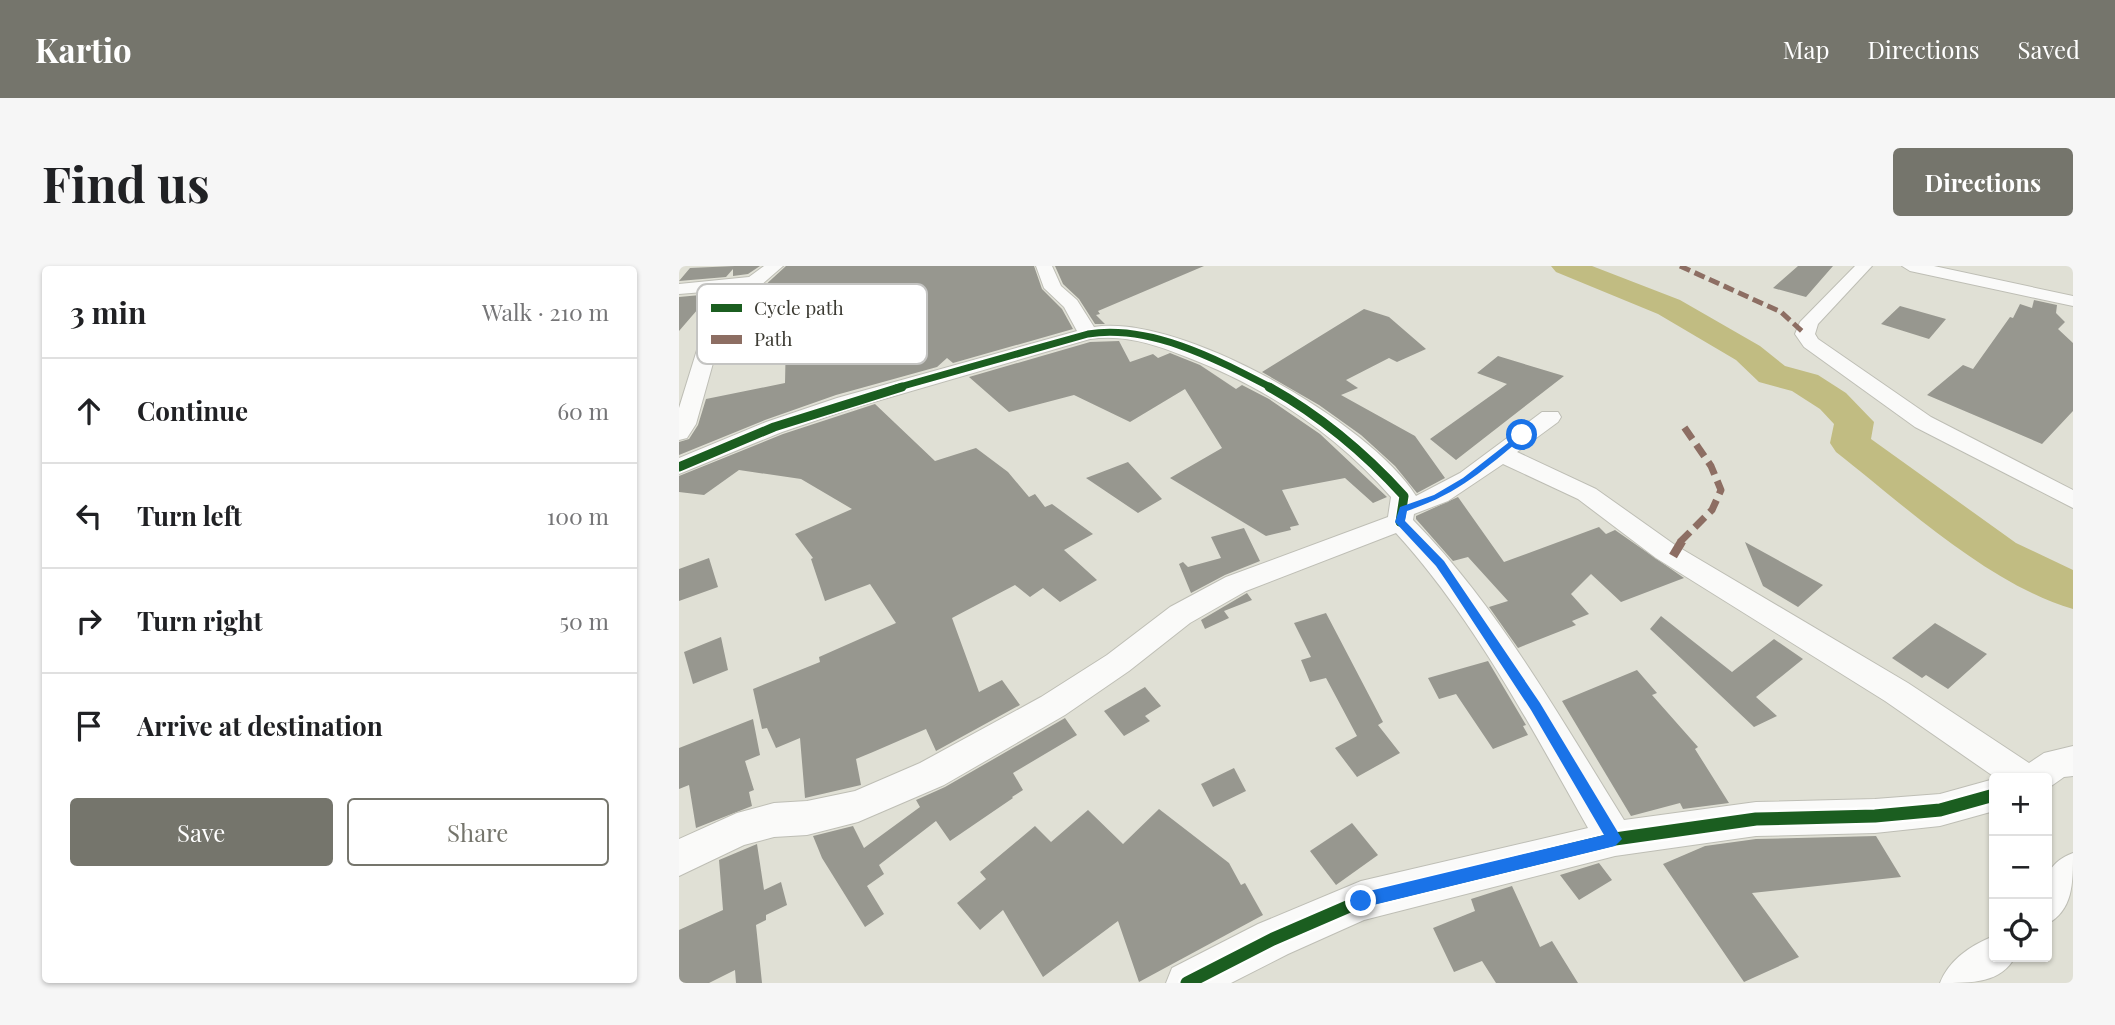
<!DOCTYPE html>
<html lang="en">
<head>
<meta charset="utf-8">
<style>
  body { margin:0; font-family:"Playfair Display",serif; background:#f6f6f6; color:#202124 }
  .controls { position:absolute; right:21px; bottom:21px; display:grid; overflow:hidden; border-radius:7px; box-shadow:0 2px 5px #0004 }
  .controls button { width:63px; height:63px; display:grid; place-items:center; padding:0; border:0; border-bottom:2px solid #e0e0e0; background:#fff; color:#202124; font:35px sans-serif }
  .stop { position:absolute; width:21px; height:21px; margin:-16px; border:5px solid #1a73e8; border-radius:50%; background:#fff }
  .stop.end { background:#1a73e8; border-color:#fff; box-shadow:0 2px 7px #0008 }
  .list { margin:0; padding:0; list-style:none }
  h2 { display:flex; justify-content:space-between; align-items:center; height:91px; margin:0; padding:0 28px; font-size:30px }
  h2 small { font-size:23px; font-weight:400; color:#757577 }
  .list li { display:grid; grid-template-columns:46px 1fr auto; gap:21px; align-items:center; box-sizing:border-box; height:105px; padding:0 28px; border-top:2px solid #e0e0e0 }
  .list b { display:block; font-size:26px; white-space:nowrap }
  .list em { font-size:23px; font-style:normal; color:#757577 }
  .actions { display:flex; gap:14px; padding:21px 28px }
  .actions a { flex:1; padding:16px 0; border:2px solid #75756c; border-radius:7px; text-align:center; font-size:24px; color:#75756c }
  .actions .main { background:#75756c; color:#fff }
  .icon { flex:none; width:38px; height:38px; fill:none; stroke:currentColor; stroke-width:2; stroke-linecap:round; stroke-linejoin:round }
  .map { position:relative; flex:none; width:1394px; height:717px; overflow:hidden; border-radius:7px }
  header { display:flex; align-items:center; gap:42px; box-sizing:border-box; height:98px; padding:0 35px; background:#75756c; color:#fff }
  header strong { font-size:33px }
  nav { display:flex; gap:38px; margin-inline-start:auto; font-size:24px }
  .intro { display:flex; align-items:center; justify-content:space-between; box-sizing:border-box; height:168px; padding:0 42px }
  h1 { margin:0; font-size:49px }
  .button { padding:18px 32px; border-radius:7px; background:#75756c; color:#fff; font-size:24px; font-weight:700 }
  main { display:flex; gap:42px; padding:0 42px }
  aside { flex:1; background:#fff; border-radius:7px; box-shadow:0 2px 5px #0004 }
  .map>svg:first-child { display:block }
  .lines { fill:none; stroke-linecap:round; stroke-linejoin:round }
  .river { fill:#c1bc82; fill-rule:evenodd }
  .building { fill:#97978f }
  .minor-casing { stroke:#bebeb5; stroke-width:2 }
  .minor { fill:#fafaf9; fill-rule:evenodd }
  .quiet-far2 { stroke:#8d6e63; stroke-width:5; stroke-dasharray:11 5; stroke-linecap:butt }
  .quiet-far1 { stroke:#8d6e63; stroke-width:7; stroke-dasharray:14 7; stroke-linecap:butt }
  .quiet { stroke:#8d6e63; stroke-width:9; stroke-dasharray:18 9; stroke-linecap:butt }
  .cycleway-far2-casing { stroke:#fff; stroke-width:10 }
  .cycleway-far1-casing { stroke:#fff; stroke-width:12 }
  .cycleway-casing { stroke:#fff; stroke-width:18 }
  .cycleway-far2 { stroke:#1b5e20; stroke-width:7 }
  .cycleway-far1 { stroke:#1b5e20; stroke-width:9 }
  .cycleway { stroke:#1b5e20; stroke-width:13 }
  .route { fill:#1a73e8 }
  .key { fill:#fff; stroke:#c4c4c2; stroke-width:2 }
  .key-label { font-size:19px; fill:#3c3b33 }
</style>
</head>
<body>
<header>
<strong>Kartio</strong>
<nav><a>Map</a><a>Directions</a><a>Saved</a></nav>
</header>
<div class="intro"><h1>Find us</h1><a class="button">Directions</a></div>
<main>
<aside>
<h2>3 min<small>Walk · 210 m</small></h2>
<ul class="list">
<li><svg class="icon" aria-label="ahead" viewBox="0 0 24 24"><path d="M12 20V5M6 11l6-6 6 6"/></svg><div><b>Continue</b></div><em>60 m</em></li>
<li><svg class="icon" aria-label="left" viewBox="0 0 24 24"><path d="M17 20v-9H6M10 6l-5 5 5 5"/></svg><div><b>Turn left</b></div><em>100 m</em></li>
<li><svg class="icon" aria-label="right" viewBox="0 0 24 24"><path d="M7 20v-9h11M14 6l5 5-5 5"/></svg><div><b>Turn right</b></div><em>50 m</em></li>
<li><svg class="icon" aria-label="arrive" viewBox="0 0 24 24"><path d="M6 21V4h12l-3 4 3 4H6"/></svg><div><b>Arrive at destination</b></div></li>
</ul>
<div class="actions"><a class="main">Save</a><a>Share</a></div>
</aside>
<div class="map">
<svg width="1394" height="717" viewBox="0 0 1394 717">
  <rect width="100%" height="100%" fill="#e0e0d5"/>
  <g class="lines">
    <path class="river" d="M872 0H913L1001 34 1081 80 1106 100 1139 109 1167 127 1195 156 1192 173 1337 277 1394 304V343C1309 318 1226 240 1157 186L1151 177 1155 158 1141 143 1113 125 1080 116 1057 94 979 48 877 6Z"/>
  </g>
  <path class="building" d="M56 0H81L69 8 54 10V3L47 11 0 15 11 2Z
    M107 0H355L363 23 383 43 394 63 274 97 268 92 258 101 157 129 86 154 0 189V176L10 173 19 159 27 133 106 117 107 69 50 81 51 64 83 22Z
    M376 0H525L419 45 421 48 417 49 426 58H416L400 33 384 18Z
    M1119 0H1154L1127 31 1094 22Z
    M32 28 0 65V31Z
    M1355 34 1378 39 1377 47 1386 56 1379 63 1394 77V145L1363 178 1248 129 1284 99 1294 103 1331 51 1334 52 1341 38 1353 42Z
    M1221 40 1267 53 1250 73 1202 58Z
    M685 43 710 51 747 83 718 96 710 92 667 114 679 122 662 129 736 170 766 212 738 227 716 200 682 169 640 139 583 106Z
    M440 75 451 96 474 88 479 92 491 87 521 99 557 123 563 119 590 133 641 168 708 231 694 237 666 212 603 224 620 259 611 261 612 264 587 270 491 212 543 182 506 123 451 156 395 129 330 146 290 111 411 76Z
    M819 90 885 110 777 194 751 173 828 118 798 107Z
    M196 138 256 195 297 182 329 206 350 231 356 228 366 241 373 238 414 268 385 284 418 314 381 336 364 322 351 331 336 319 273 352 300 426 323 414 341 439 257 485 247 463 194 486 177 493 182 519 126 532 121 472 97 482 88 462 83 463 74 423 141 396 140 391 217 357 191 318 146 335 132 293 134 292 116 268 173 243 122 213 60 204 25 229 0 226V210L104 168Z
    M449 196 483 233 459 247 407 212Z
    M779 231 825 296 920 261 927 268 936 264 1005 312 942 336 912 308 892 328 910 348 893 355 897 359 839 382 810 341 829 335 789 291 774 295 737 253V250Z
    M565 262 581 295 546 309 512 327 500 298 504 296 509 301 542 292 532 271Z
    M1066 276 1144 319 1119 341 1084 320Z
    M30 292 39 321 0 335V303Z
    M568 327 573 334 545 345 550 352 526 363 522 354Z
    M647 347 704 456 699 459 721 487 678 511 656 482 678 470 647 412 631 416 622 394 632 391 615 357Z
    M982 350 1053 406 1095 373 1124 393 1077 431 1098 450 1075 461 971 363Z
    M1256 357 1308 388 1269 423 1247 409 1243 412 1213 392Z
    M42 371 49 404 14 418 5 386Z
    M809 395 847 459 844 460 849 469 814 483 777 428 760 433 749 412Z
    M958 404 978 427 973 429 1019 481 1016 483 1050 537 1004 543 1001 537 952 550 883 435Z
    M466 421 482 440 466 450 471 455 445 470 425 445Z
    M386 452 398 469 334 507 344 524 333 531 334 532 271 575 257 555 200 599 205 608 188 620 205 648 186 661 143 592 134 570 174 560 185 582 241 541 237 534 266 521Z
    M74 453 81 489 66 495 75 524 70 526 73 540 17 562 10 519 0 523V482Z
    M555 502 567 525 534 541 522 518Z
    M480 543 550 597 562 619 566 617 584 649 460 716 439 655 364 711 324 644 301 664 278 637 307 613 301 606 356 560 372 576 409 544 444 578Z
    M673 557 699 589 657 619 631 585Z
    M1197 570 1222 611 1073 627 1120 691 1065 716 984 598 1026 580 1077 573Z
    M78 578 85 624 102 616 108 639 87 649V654L77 659 83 717H57L56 704 30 717H0V664L44 644 40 594Z
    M920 597 933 614 900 634 881 609Z
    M833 620 861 681 873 675 899 717H817L803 695 775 706 754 662 796 645 792 633Z"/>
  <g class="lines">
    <defs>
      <path id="minor" d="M85 0H104L81 20 41 72 17 158 8 172 0 174V142L22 71 61 23 0 28V18L70 11Z
        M357 0H373L382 20 398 34 415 61C501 47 692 157 737 230L781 207 863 146H879L882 151 879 156 838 186 917 223 996 279 1229 417 1350 497 1365 487 1394 480V510L1385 511 1368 523V512H1317L1206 435 977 292 899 233 824 198 769 235 735 248 734 254C818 339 882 453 945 554L1077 536 1196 533 1261 528 1315 513V545L1261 560 1196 567 1077 570 936 590 685 654 609 688 552 717H487L493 702 579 658 682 615 909 562C853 463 794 351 717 267L567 325 511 357 450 405 386 449 265 519 179 556 128 569 95 571 65 579 0 610V573L58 547 95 537 128 535 176 525 241 497 362 431 428 389 491 341 547 311 709 251 712 231C656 167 585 120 505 90 475 78 444 68 411 73L174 142 103 166 0 208V192L87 156 158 132 398 65 385 41 365 22Z
        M1176 0H1193L1139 58 1136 68 1139 73 1252 151 1394 224V242L1236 161 1125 81 1116 68 1121 56Z
        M1223 0H1255L1394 30V40L1231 5Z
        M1394 587C1394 618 1394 644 1368 658 1367 626 1359 600 1394 587Z
        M1315 670V691H1336C1322 717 1294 717 1261 717 1270 694 1292 679 1315 670Z"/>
    </defs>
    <use href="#minor" class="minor-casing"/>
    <use href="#minor" class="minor"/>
    <path class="quiet-far2" d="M1001 0 1102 46 1126 68"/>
    <path class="quiet-far1" d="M1001 276 1033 244 1042 224 1032 200 1003 158"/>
    <path class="quiet" d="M994 290 1003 275"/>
    <defs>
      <path id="cycleway-far2" d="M217 122 409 68C472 58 539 94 593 122"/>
      <path id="cycleway-far1" d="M590 121C642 150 685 186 725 230L721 256
        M0 201 95 161 223 121"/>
      <path id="cycleway" d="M508 717 594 673 682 635 936 573 1077 553 1196 550 1261 544 1315 529"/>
    </defs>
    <use href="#cycleway-far2" class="cycleway-far2-casing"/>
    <use href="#cycleway-far1" class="cycleway-far1-casing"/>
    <use href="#cycleway" class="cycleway-casing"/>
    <use href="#cycleway-far2" class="cycleway-far2"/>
    <use href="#cycleway-far1" class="cycleway-far1"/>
    <use href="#cycleway" class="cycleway"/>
  </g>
  <path class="route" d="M843 166 847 169 846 170C804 204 781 227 728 245L726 255 765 295 777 313 861 437 943 573 936 580 682 642 676 640 674 635 676 629 682 627 925 569 852 444 770 319 757 300 716 256 721 241 755 229 784 212Z"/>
  <rect x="18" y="18" width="230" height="80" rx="10" class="key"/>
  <rect x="32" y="38" width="31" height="8" fill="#1b5e20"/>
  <rect x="32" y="69" width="31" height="9" fill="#8d6e63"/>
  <g class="key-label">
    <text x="75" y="49">Cycle path</text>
    <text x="75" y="80">Path</text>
  </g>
</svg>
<div class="controls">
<button>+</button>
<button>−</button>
<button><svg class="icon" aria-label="locate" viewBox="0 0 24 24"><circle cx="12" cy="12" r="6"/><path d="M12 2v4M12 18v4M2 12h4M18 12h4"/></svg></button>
</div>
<div class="stop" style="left:843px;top:169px"></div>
<div class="stop end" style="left:682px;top:635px"></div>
</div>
</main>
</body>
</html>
